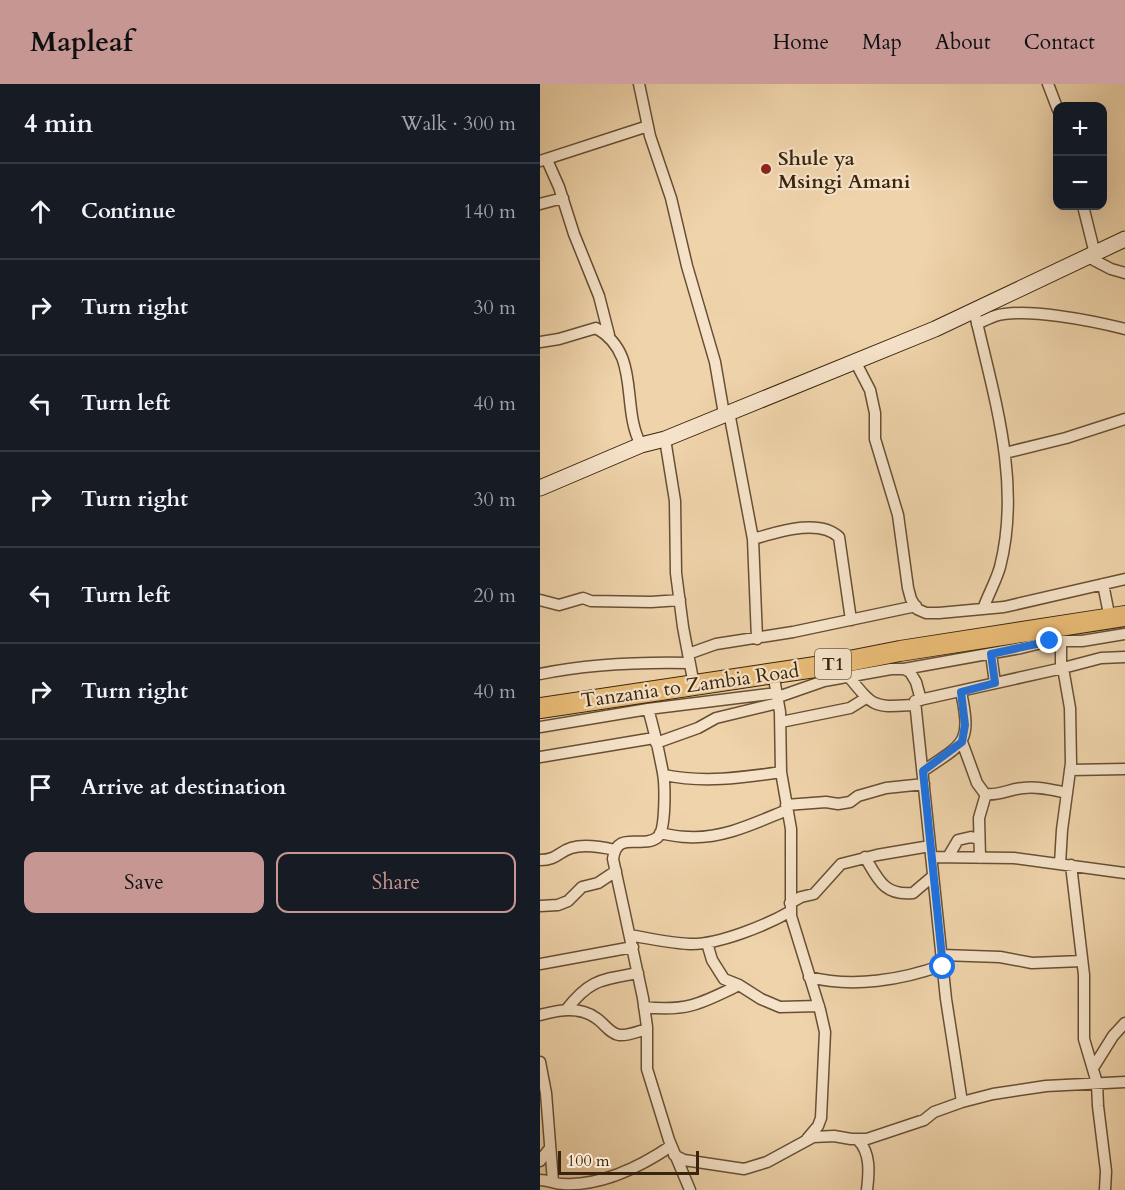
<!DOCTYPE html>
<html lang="en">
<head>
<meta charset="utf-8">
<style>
  body { margin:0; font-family:Cardo,serif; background:#242831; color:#f1f3f6 }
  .controls { position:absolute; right:18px; top:18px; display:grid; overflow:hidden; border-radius:12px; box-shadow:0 6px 24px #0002 }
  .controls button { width:54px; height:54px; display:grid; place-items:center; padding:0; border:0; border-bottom:2px solid #363941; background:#171b24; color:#f1f3f6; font:30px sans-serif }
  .scale { position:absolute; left:18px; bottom:15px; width:141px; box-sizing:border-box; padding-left:6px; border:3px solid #39250d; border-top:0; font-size:16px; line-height:21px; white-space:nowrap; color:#39250d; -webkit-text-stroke:4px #f5e2c8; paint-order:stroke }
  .stop { position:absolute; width:18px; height:18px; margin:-14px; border:4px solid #1a73e8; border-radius:50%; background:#fff }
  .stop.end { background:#1a73e8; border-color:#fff; box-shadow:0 2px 6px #0008 }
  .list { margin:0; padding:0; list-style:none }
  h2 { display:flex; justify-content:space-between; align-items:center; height:78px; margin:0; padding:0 24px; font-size:26px }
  h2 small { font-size:20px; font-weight:400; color:#9ea1a6 }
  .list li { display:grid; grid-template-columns:39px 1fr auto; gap:18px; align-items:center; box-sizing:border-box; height:96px; padding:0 24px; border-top:2px solid #363941 }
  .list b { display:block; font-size:22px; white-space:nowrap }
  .list em { font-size:20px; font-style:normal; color:#9ea1a6 }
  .actions { display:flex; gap:12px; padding:18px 24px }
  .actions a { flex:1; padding:14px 0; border:2px solid #c59692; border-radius:12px; text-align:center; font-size:21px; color:#c59692 }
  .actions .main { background:#c59692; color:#111 }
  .icon { flex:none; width:33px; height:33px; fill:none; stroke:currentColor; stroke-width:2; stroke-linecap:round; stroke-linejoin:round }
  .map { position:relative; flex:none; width:585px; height:1106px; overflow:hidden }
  header { display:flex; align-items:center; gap:36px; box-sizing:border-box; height:84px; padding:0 30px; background:#c59692; color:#111 }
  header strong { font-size:28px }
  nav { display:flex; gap:33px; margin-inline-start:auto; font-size:21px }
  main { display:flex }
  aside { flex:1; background:#171b24 }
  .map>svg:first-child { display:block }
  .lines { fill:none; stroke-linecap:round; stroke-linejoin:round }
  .street-casing { stroke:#665034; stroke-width:13 }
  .secondary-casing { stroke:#39250d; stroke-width:17 }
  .highway-casing { stroke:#39250d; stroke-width:22 }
  .street { stroke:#f5e2c8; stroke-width:10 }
  .secondary { stroke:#f5e2c8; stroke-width:15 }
  .highway { stroke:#e8ba75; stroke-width:20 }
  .route { stroke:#1a73e8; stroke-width:8 }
  .poi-dot { fill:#8f2418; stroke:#f5e2c8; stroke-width:2 }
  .labels { text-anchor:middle; stroke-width:4.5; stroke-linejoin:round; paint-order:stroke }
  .shield { fill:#f5e2c8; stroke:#715e45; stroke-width:1.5 }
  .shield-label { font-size:18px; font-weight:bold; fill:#39250d }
  .poi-label { font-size:20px; font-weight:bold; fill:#39250d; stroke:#f5e2c8; text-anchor:start }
  .street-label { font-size:20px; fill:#39250d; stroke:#f5e2c8 }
</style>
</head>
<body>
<header>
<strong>Mapleaf</strong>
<nav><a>Home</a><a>Map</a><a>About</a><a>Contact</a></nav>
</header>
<main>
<aside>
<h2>4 min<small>Walk · 300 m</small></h2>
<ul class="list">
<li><svg class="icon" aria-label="ahead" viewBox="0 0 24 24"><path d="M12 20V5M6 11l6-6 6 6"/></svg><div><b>Continue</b></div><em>140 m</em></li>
<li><svg class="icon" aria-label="right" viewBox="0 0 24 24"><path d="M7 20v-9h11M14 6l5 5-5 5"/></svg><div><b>Turn right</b></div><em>30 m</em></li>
<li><svg class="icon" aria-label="left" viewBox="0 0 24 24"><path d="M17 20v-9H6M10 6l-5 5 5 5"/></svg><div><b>Turn left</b></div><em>40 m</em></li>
<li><svg class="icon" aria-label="right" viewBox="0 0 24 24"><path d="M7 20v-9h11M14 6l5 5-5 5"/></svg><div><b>Turn right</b></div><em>30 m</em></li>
<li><svg class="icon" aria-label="left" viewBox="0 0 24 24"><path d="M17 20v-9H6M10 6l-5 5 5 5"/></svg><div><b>Turn left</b></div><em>20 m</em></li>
<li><svg class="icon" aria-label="right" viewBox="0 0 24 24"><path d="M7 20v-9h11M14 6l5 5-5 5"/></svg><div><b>Turn right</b></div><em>40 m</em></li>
<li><svg class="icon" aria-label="arrive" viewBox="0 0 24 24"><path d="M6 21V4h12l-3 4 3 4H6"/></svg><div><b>Arrive at destination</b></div></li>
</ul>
<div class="actions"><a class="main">Save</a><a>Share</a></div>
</aside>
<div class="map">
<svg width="585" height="1106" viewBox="0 0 585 1106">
  <rect width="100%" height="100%" fill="#efd3aa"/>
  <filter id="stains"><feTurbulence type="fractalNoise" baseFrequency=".00333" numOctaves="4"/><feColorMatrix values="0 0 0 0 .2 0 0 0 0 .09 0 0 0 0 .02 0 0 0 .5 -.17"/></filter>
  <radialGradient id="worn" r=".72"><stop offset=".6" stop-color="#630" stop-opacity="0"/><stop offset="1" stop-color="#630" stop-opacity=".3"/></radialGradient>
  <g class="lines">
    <defs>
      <path id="street" d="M99 0 110 52 131 114 147 182 175 278 184 330
        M508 0 518 26
        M7 76 19 103 34 150 59 212 69 251
        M0 77 108 42
        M0 120 23 114
        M543 122 555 170
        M548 173 571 185 585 189
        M434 226C453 310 482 397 460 483 456 497 448 511 443 525
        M437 240C443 237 449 234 455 232 485 223 554 237 585 245
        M0 258 19 255 56 244C102 270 80 322 101 361
        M315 277 330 306 335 329V355L358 431 368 504 371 515 377 525 386 529H399L464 523 585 495
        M189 328 213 455 217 555
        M125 355 135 417 136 489 143 543 154 601
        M465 369 526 354 585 335
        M213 455C238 448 279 434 299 453L311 536
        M563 500 570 535
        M0 516 19 521 43 514 51 517 111 518 140 516
        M505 557H542L585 550
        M148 570 176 560 253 548 376 522
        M451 570 455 599
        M364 585 481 564 510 557
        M521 585V557
        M233 589 240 628 241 688 251 745V832L280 926 285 948 281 1034 278 1042 267 1055
        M0 590C49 580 99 578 149 579
        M309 593C335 625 334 623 375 621
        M238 613 284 597 351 585H364L370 588 376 598 381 616
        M108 625C114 645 119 668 123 689 125 700 126 745 118 753 102 766 77 745 73 775L103 914 107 943V985L129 1056 150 1106
        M241 638 310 624 326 614
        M0 643 108 625 237 609
        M422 658 437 699 445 710C458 712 470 705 483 704 498 702 512 706 527 709
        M116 659 158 644 176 634 238 619
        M0 673 114 654
        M530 686 585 685
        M383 687C424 659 432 660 421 608
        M124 691C163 699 201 694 241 688
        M246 721 286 718 298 720 310 718 318 712 346 704 384 700
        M120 749C129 751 139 753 148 753 183 755 215 739 247 726
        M325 773C338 795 344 812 373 809L393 792
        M391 773 474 774 585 789
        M408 773 418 756 431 753 439 755
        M440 774 439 734 446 710
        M0 776C17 776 18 768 31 764 44 760 62 763 75 766
        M520 780 522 746 531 679 530 624 523 584
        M531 781 544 891V955L557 999 558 1022 566 1087 565 1106
        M250 819 261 813 274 810 301 780 337 771 390 762
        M0 822 18 821 28 817 42 803 58 799 76 787
        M90 851C110 855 131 859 150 860 178 861 227 841 251 827
        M167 859 172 876 184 895 199 901 221 915 240 923 279 922
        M402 871 460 873 492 879 542 877
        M0 880 93 863
        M269 893C313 904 362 896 403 881
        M104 923C147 928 162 919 199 901
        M26 926C50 895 61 896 98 889
        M0 931C18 926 39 922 56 934 64 939 69 949 79 951 88 952 99 947 107 945
        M0 978 6 1009 13 1098
        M553 984 573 952 585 939
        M422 1018 406 915 375 617 523 584 561 574 585 573
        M318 1056C331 1069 329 1089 327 1106
        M134 1071 144 1076 204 1085 227 1078 273 1053 294 1052 311 1055H327L384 1036 394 1028 422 1018 453 1010 506 1002 585 998
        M0 1077 10 1064
        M0 1096C8 1096 15 1100 23 1100 61 1102 100 1083 131 1062"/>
      <path id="secondary" d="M0 404 101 361 125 355 395 245 585 155"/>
      <path id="highway" d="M0 624 289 581 360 567 585 532"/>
    </defs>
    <use href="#street" class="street-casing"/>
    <use href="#secondary" class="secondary-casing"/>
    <use href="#highway" class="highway-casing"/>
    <use href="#street" class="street"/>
    <use href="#secondary" class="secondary"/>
    <use href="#highway" class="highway"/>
  </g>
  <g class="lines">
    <path class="route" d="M403 883 383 687 422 658 425 641 421 608 455 599 451 570 510 557"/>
  </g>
  <circle class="poi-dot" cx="226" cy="85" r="6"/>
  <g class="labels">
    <rect class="shield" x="275" y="565" width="36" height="30" rx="4.5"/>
    <g class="shield-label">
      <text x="293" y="586">T1</text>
    </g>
    <g class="poi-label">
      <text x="238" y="81">Shule ya<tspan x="238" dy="23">Msingi Amani</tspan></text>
    </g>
    <g class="street-label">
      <text transform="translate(150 601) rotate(-8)" y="7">Tanzania to Zambia Road</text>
    </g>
  </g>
  <rect width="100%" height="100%" filter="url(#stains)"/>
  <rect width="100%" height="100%" fill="url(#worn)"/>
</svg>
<div class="controls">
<button>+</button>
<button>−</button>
</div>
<div class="scale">100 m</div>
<div class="stop" style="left:403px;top:883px"></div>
<div class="stop end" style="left:510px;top:557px"></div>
</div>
</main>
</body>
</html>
